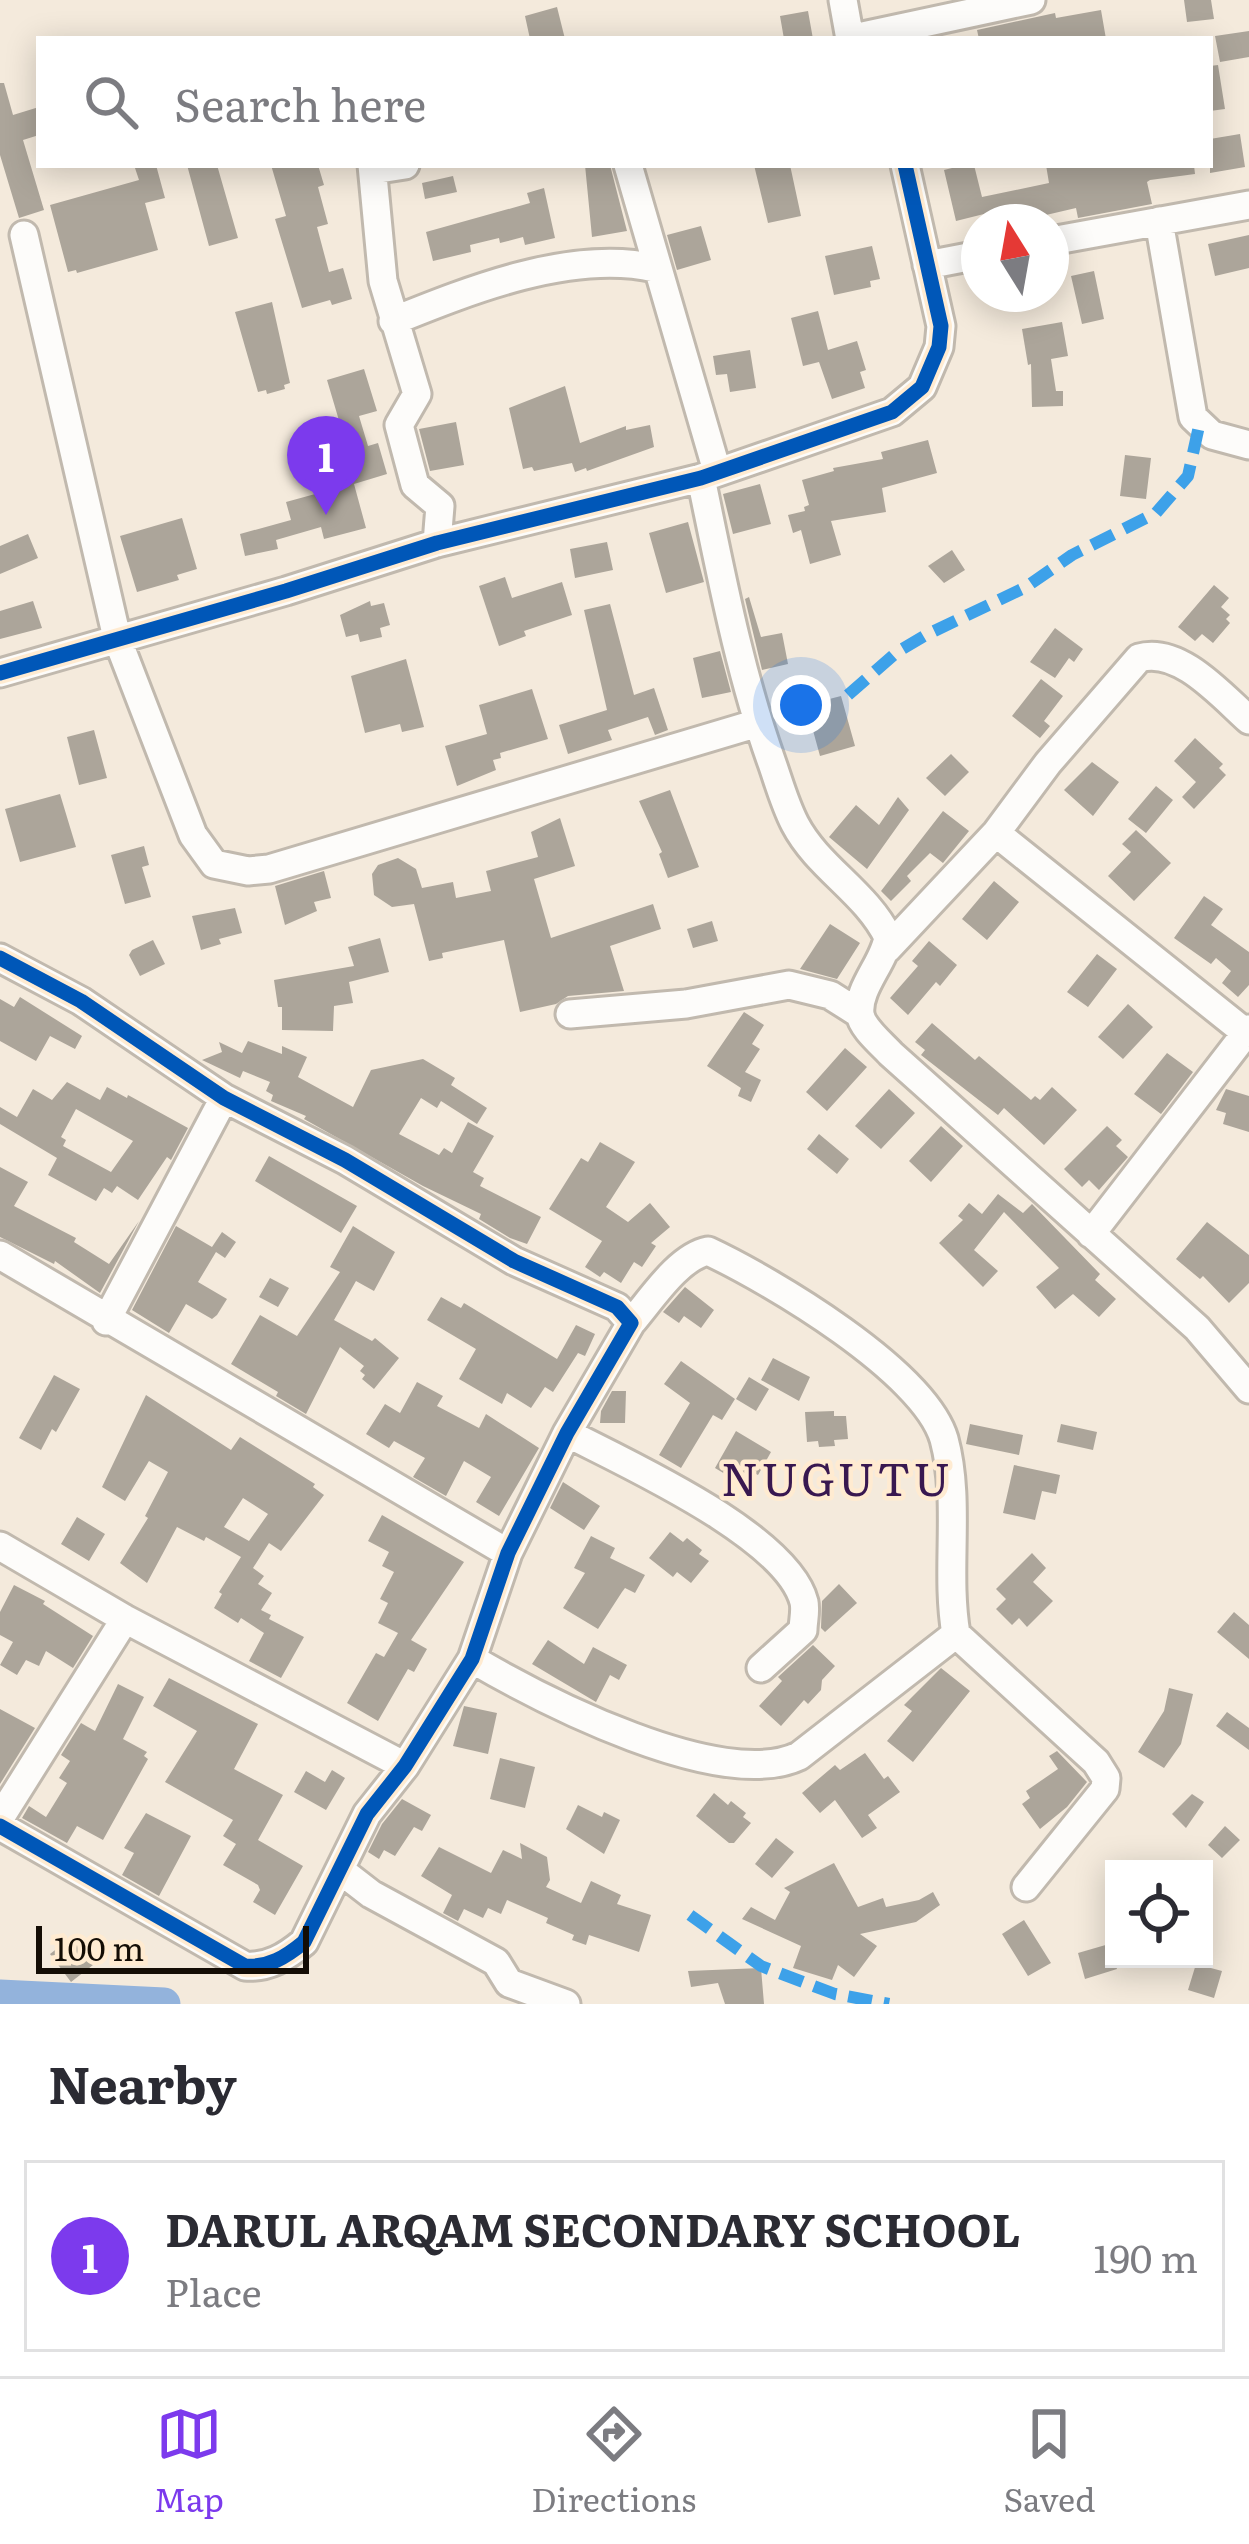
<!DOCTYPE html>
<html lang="en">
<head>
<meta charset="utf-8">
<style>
  body { margin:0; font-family:Literata,serif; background:#f7f7f7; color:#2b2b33 }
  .controls { position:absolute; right:36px; bottom:36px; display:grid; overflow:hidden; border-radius:0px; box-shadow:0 6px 30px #0003 }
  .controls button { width:108px; height:108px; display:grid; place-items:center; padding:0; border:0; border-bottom:3px solid #e1e1e2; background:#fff; color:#2b2b33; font:60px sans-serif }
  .compass { position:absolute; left:961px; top:204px; width:108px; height:108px; border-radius:50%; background:#fff; box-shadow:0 6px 30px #0003; rotate:349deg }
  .scale { position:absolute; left:36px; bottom:30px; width:273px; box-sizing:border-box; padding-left:12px; border:6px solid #140d05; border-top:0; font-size:33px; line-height:42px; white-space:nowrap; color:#140d05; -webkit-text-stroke:9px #ffebd1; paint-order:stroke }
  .you { position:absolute; left:801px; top:705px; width:42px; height:42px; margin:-30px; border:9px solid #fff; border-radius:50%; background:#1a73e8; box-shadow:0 0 0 18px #1a73e833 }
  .badge { display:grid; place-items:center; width:78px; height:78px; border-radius:50%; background:#7c3aed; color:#fff; font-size:39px; font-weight:700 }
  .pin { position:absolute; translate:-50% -99px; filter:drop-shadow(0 3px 6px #0008) }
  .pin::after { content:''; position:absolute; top:63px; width:42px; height:36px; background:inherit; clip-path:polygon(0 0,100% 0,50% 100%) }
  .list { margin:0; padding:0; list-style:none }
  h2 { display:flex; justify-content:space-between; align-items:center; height:156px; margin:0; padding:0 48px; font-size:51px }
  h2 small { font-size:39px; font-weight:400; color:#7c7c81 }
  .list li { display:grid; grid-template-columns:78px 1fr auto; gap:36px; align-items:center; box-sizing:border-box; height:192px; margin:0 24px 24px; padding:0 24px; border:3px solid #e1e1e2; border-radius:0px }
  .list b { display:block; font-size:45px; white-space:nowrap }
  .list p { margin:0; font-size:39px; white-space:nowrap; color:#7c7c81 }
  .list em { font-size:39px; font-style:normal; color:#7c7c81 }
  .icon { flex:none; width:66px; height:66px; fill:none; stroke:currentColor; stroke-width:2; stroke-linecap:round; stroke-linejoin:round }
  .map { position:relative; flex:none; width:1249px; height:2004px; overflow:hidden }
  .search { position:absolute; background:#fff; box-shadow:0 6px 30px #0003; left:36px; right:36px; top:36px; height:132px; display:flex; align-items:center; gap:30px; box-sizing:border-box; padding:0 42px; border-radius:0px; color:#7c7c81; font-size:45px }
  .sheet { height:372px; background:#fff }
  nav { display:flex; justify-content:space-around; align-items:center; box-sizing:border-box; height:168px; border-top:3px solid #e1e1e2; background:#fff; font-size:33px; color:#7c7c81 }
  nav a { display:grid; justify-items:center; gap:6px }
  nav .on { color:#7c3aed }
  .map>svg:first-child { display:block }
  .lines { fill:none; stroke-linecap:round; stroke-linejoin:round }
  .river { stroke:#93b3dc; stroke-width:33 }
  .building { fill:#aca59a; fill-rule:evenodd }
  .minor-casing { stroke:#c1b9ae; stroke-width:33 }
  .minor { stroke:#fdfcfa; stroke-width:27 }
  .quiet { stroke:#3da1e9; stroke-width:12; stroke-dasharray:24 12; stroke-linecap:butt }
  .cycleway-casing { stroke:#ffebd1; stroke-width:22 }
  .cycleway { stroke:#0057b8; stroke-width:15 }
  .labels { text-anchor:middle; stroke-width:9; stroke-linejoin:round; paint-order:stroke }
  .quarter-label { font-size:45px; letter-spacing:3px; fill:#391850; stroke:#ffebd1 }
</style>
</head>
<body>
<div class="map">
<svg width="1249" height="2004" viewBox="0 0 1249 2004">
  <rect width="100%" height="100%" fill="#f4eadc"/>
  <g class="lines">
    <path class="river" d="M0 1996 164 2004"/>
  </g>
  <path class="building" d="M1184 0H1211L1214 19 1187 22Z
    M557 7 565 39H530L525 16Z
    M1101 10 1106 39H979L977 30 1055 13 1056 18Z
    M808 11 813 39H784L780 16Z
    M1249 31V57L1220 62 1215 36Z
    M1218 65 1225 109 1210 111V66Z
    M0 83H4L13 115 39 107V135L23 140 44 210 19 218 0 155Z
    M1240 134 1245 167 1210 173V139Z
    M134 165H156L165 198 145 203 158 250 77 273 76 270 68 272 50 205 139 180Z
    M187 165H217L238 238 209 246Z
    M271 165H318L324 185 318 187 328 224 317 227 329 272 343 268 352 299 332 305 330 300 302 308 275 219 286 216Z
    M585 165H610L627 231 592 237Z
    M754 165H790L801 216 768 223Z
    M964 165H974L982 197 1049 183 1046 165H1194L1195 174 1150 180 1147 182 1152 204 1078 218 1076 208 1016 222H994L992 212 956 221 944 170Z
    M453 176 457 192 425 199 422 183Z
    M544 188 555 238 525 245 523 237 500 243 499 238 470 245 471 252 433 261 426 232 530 203 527 193Z
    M701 226 711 260 677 270 667 235Z
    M1249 235V268L1215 276 1208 244Z
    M872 246 880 279 870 281 871 287 834 295 825 256Z
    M1094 271 1104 319 1082 324 1071 276Z
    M272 302 290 383 284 385 285 389 267 394 266 390 258 392 235 312Z
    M818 311 828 350 857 341 866 370 860 372 865 388 832 399 819 362 803 366 791 318Z
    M1062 322 1068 356 1051 359 1056 391H1063V406L1032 407 1031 364 1028 365 1022 329Z
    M750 350 756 388 730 392 727 374 716 375 713 356Z
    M364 369 377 411 359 416 368 446 378 443 387 474 354 484 366 528 324 539 321 527 276 540 278 549 245 556 240 534 291 520 286 502 348 485 333 437 343 434 327 380Z
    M565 386 580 443 626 426V430L650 425 654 447 587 471 586 468 575 472 572 463 534 471 532 467 523 469 509 408Z
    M456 422 464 465 430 471 419 429Z
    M928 440 937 473 882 488 886 512 831 521 841 555 810 564 801 530 793 533 788 515 805 511 804 507 809 505 802 480 834 471 833 468 883 459 881 452Z
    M1125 455 1151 458 1146 499 1120 496Z
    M760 484 771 524 733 534 723 494Z
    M182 518 197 569 177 575 179 580 137 592 120 536Z
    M688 522 704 582 666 593 649 533Z
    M28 534 38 558 0 574V546Z
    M607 542 613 570 575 578 570 549Z
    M952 550 965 570 944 583 928 566Z
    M505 577 512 598 562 582 572 615 524 631 526 636 499 646 479 586Z
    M1214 585 1229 598 1221 607 1230 615 1226 619 1230 623 1213 643 1202 634 1195 641 1178 627Z
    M749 597 761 637 782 633 788 664 762 670 745 599Z
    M33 601 42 628 0 639V611Z
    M370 601 371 606 384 603 390 625 380 628 382 637 360 642 358 634 346 637 340 615Z
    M610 604 634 695 654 688 668 730 655 735 648 717 608 730 612 740 568 754 559 725 607 710 584 610Z
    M1055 628 1083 649 1074 662 1069 658 1055 678 1030 662Z
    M720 651 731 692 702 698 693 658Z
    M406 659 424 727 402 732 400 724 365 733 351 676Z
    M1041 679 1063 696 1044 721 1050 726 1040 738 1012 716Z
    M532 689 548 739 500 753 501 758 493 760 496 770 457 786 445 746 487 734 479 705Z
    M841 696 855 746 820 756 806 705Z
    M94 730 107 778 79 785 67 737Z
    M1195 738 1223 764 1219 768 1226 775 1194 809 1182 797 1196 782 1174 761Z
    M951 754 969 772 945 796 926 778Z
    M1092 762 1119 782 1093 816 1064 790Z
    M1156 786 1173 800 1146 833 1128 819Z
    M670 790 699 867 668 878 659 854 662 852 639 801Z
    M60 794 76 847 20 862 5 809Z
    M898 797 909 810 867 869 829 837 856 805 879 825Z
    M943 811 969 831 943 863 930 853 907 876 911 881 891 901 881 891Z
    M560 818 575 866 534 879 551 938 653 904 661 929 610 946 624 991 568 996 556 1004 520 1012 504 940 442 953 443 958 429 961 414 904 392 907 374 895 372 874 378 865 398 858 416 869 422 888 453 882 456 898 491 891 486 871 538 857 531 832Z
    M1136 830 1171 863 1134 901 1108 876 1131 852 1122 844Z
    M144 846 149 865 142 867 151 897 125 904 111 855Z
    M324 871 331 898 314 902 317 911 285 925 275 886Z
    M994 881 1019 902 987 940 962 919Z
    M1204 896 1223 909 1211 925 1249 952V985L1238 997 1222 983 1231 971 1216 958 1211 964 1174 938Z
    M235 908 242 933 219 939 221 944 201 950 192 916Z
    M712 921 718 941 693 948 687 929Z
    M830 924 860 943 837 979 800 969Z
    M380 938 389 972 349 982 353 1003 334 1006 333 1031 282 1030V1007H278L274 980 354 966 348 947Z
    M153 940 165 964 140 976 129 955 132 950Z
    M929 941 957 965 940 986 936 982 908 1015 890 998 918 966 912 961Z
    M1097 954 1117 969 1088 1007 1067 992Z
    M20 997 82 1036 75 1049 50 1036 36 1061 0 1041V999L14 1007Z
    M1128 1004 1153 1027 1123 1059 1098 1037Z
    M744 1012 764 1025 752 1044 760 1049 745 1072 761 1080 751 1102 738 1096 741 1088 707 1066Z
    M932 1023 975 1060 979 1056 1031 1100 1035 1096 1040 1100 1052 1087 1077 1110 1044 1145 1004 1108 998 1115 921 1055 925 1050 915 1042Z
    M248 1041 282 1054V1046L307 1057 298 1077 353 1107 371 1070 423 1059 455 1078 451 1085 487 1108 477 1124 441 1101 437 1108 421 1098 399 1134 439 1155 444 1148 452 1153 468 1122 494 1136 473 1172 484 1178 480 1186 541 1217 527 1244 510 1238 479 1219 481 1214 423 1186 304 1119 306 1116 271 1101 273 1095 266 1091 270 1082 243 1071 240 1078 202 1060 222 1052 219 1042 242 1053Z
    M845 1048 867 1067 827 1111 806 1092Z
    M1167 1053 1193 1072 1161 1114 1134 1094Z
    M67 1082 100 1100 107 1087 127 1098 128 1095 188 1128 171 1160 167 1157 138 1200 117 1186 112 1193 104 1188 96 1201 48 1175 57 1158 0 1124V1107L17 1117 33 1089 52 1100ZM76 1109 133 1141 111 1172 63 1146 66 1140 61 1137Z
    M889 1089 915 1113 881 1149 855 1126Z
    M1226 1089 1249 1096V1132L1223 1124 1226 1113 1216 1110Z
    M941 1126 963 1146 931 1182 909 1161Z
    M1107 1126 1122 1140 1116 1146 1128 1157 1099 1190 1089 1180 1082 1187 1064 1169Z
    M819 1134 849 1159 837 1174 807 1149Z
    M600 1142 635 1162 606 1207 628 1222 650 1203 670 1227 651 1243 656 1246 642 1267 634 1262 621 1283 604 1272 600 1277 585 1267 602 1241 549 1209 581 1158 588 1162Z
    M269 1156 357 1206 341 1233 255 1181Z
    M0 1167 28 1182 14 1206 76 1238 74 1242 109 1264 139 1221 100 1293 55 1261 54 1264 0 1237Z
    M998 1194 1023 1213 1032 1204 1100 1274 1095 1280 1116 1299 1099 1317 1073 1294 1055 1309 1036 1287 1059 1268 1004 1212 974 1250 998 1271 983 1287 939 1243 963 1220 958 1216 969 1203 982 1214Z
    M1207 1222 1249 1255V1283L1229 1303 1203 1276 1200 1279 1176 1259Z
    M176 1226 212 1247 222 1232 236 1242 225 1258 216 1252 198 1282 227 1299 217 1315 212 1319 186 1304 169 1333 132 1310Z
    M353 1226 395 1252 374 1291 356 1281 334 1320 372 1341 375 1338 399 1358 374 1389 362 1379 365 1375 360 1371 364 1366 340 1347 306 1414 276 1396 278 1392 231 1364 260 1315 297 1336 340 1272 330 1267Z
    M270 1278 289 1288 278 1307 259 1297Z
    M685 1287 714 1310 701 1328 684 1316 679 1323 663 1312Z
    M441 1297 461 1308 464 1303 557 1359 576 1325 595 1334 585 1356 578 1353 553 1392 545 1387 531 1408 507 1393 502 1404 459 1379 476 1349 427 1320Z
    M773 1358 810 1377 799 1401 761 1380Z
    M681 1361 735 1399 722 1420 713 1415 681 1468 659 1455 690 1403 664 1384Z
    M54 1375 80 1389 56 1432 52 1429 41 1450 19 1438Z
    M749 1377 769 1389 756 1411 736 1399Z
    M417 1382 443 1396 437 1406 479 1428 486 1414 539 1448 499 1516 476 1502 491 1477 464 1461 446 1496 413 1477 425 1458 394 1441 389 1448 366 1434 385 1404 400 1413Z
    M612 1391H626L625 1423H600L601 1411Z
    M146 1395 231 1450 240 1437 315 1484 313 1487 324 1495 281 1551 269 1543 253 1568 264 1576 258 1584 272 1593 261 1610 271 1615 269 1619 304 1637 281 1678 249 1661 264 1633 241 1618 238 1623 214 1608 222 1594 219 1592 241 1557 206 1537 204 1541 177 1527 147 1583 120 1563 148 1518 145 1516 168 1472 149 1461 125 1501 102 1487ZM243 1498 268 1514 249 1541 224 1527Z
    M834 1411V1416H846L848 1439 834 1440 835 1446 819 1447 818 1441 807 1442 805 1412Z
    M970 1424 1023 1435 1019 1455 966 1444Z
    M1061 1424 1097 1432 1093 1450 1057 1442Z
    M736 1431 771 1452 758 1475 748 1470 740 1483 715 1468Z
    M1014 1465 1060 1475 1056 1494 1042 1491 1035 1520 1003 1513Z
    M563 1482 600 1506 584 1530 550 1508Z
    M382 1515 464 1562 411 1640 427 1649 414 1672 408 1669 378 1721 347 1703 376 1653 384 1657 398 1633 378 1623 388 1603 380 1599 394 1572 382 1566 389 1552 368 1541Z
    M77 1517 105 1534 89 1561 61 1544Z
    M670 1532 683 1542 687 1538 702 1550 699 1554 709 1561 691 1583 677 1572 673 1577 649 1558Z
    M591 1536 615 1548 610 1558 645 1575 635 1593 625 1588 622 1592 598 1629 563 1608 585 1573 574 1568Z
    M1032 1553 1046 1568 1033 1582 1053 1601 1027 1627 1019 1618 1012 1625 996 1609 1006 1599 996 1589Z
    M839 1584 857 1603 825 1632 821 1628 822 1601Z
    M14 1585 45 1601 43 1604 93 1636 73 1668 46 1651 39 1666 26 1660 17 1675 0 1665 13 1642 0 1635V1612Z
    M1234 1612 1249 1625V1659L1217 1632Z
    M548 1640 584 1664 593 1647 627 1665 619 1680 610 1675 596 1702 532 1664Z
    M813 1645 835 1666 822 1680 821 1690 808 1704 804 1700 781 1726 759 1706 782 1681 778 1677Z
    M941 1668 970 1691 913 1762 887 1741 912 1711 904 1705Z
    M169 1678 258 1724 234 1769 283 1795 258 1840 303 1866 275 1915 253 1902 260 1890 258 1885 223 1865 236 1844 223 1836 233 1820 165 1782 197 1731 153 1706Z
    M118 1684 144 1697 123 1739 147 1752 144 1756 148 1759 103 1840 77 1826 67 1843 22 1818 29 1806 46 1817 67 1783 59 1778 70 1761 61 1755 81 1723 95 1731Z
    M1169 1688 1193 1694 1181 1744 1164 1768 1138 1752 1164 1711Z
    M464 1706 497 1713 488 1754 453 1746Z
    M0 1709 35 1728 0 1784Z
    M1227 1712 1249 1728V1750L1216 1726Z
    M1057 1751 1087 1782 1067 1807 1040 1829 1022 1804 1030 1798 1026 1791 1058 1769 1049 1756Z
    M865 1753 884 1779 888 1776 900 1792 868 1815 877 1828 862 1838 835 1800 820 1813 802 1793 835 1765 840 1770Z
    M500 1758 535 1767 525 1808 490 1799Z
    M332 1770 345 1778 326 1810 294 1792 306 1771 325 1782Z
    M714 1793 728 1805 731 1801 746 1813 743 1817 751 1823 734 1843H729L696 1816Z
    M1192 1794 1204 1802 1186 1828 1172 1814Z
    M402 1799 431 1815 422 1831 414 1827 395 1856 384 1850 379 1859 368 1852 382 1824Z
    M578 1805 602 1817 604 1812 620 1820 604 1854 566 1829Z
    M146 1813 191 1836 159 1896 122 1875 134 1853 124 1848Z
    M1225 1826 1240 1840 1222 1858 1208 1845Z
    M776 1838 794 1852 772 1878 755 1864Z
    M520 1843 547 1857 550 1880 546 1887 581 1903 591 1881 621 1895 617 1904 651 1915 639 1952 589 1935 586 1945 572 1940 574 1935 546 1923 548 1918 507 1900 501 1914 488 1908 483 1918 464 1909 458 1921 443 1913 452 1895 421 1876 439 1847 491 1873 503 1850 522 1859Z
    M834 1863 858 1907 883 1898 886 1907 919 1900 933 1892 940 1905 916 1922 860 1934 877 1946 854 1977 838 1965 832 1980 793 1968 801 1946 742 1919 751 1907 775 1920 790 1892 784 1888Z
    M1024 1920 1051 1963 1028 1976 1002 1934Z
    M72 1937 93 1965 71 1982 50 1954Z
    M1109 1944 1117 1969 1085 1979 1078 1953Z
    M1196 1964 1222 1971 1214 1998 1188 1990Z
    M761 1968 764 2004H725L718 1983 691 1987 688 1971Z"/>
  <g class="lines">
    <defs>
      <path id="minor" d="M843 0 850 39
        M849 39 1031 0
        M372 165 383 281 417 394 399 425 415 485 440 506 437 543
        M628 165 717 471
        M373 170 405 165
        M1159 221 1193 417 1212 435 1249 445
        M24 235 117 638 193 835 214 864 248 871 269 869 758 723
        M1051 241 1249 205
        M927 265 979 255
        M393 321C470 290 572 249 655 268
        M701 478C721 574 739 671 772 763 779 783 785 805 795 824 818 868 866 892 888 937 885 962 857 988 860 1014 862 1028 882 1044 891 1054L1197 1328 1249 1389
        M0 673 286 591 437 543 701 478 892 412 922 387 939 347 941 326 905 165
        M996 833 1246 1033
        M887 949 996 833 1048 763 1139 658C1179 646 1221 695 1249 720
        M0 958 81 1001 224 1098 345 1160 514 1261 617 1307 631 1323 567 1433 508 1553 472 1659 405 1766 367 1814 304 1942C286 1957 268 1968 245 1966L0 1826
        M570 1014 686 1004 789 985 830 995 860 1014
        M1091 1234 1249 1029
        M0 1255 508 1553
        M106 1321 224 1098
        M631 1323C651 1300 678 1257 708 1251 770 1280 924 1371 944 1439 961 1502 945 1570 956 1634L1096 1762 1106 1778 1105 1789 1026 1887
        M567 1433C627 1464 787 1536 804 1602 806 1611 803 1622 803 1630L761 1668
        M0 1546 125 1619 405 1766
        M472 1659C542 1700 721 1793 799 1756L956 1634
        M0 1818 125 1619
        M340 1870 371 1894 496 1962 509 1983 566 2004"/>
    </defs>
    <use href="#minor" class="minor-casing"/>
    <use href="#minor" class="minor"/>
    <path class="quiet" d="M848 695 897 652 926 635 1026 587 1072 555 1156 513 1188 476 1199 426
      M690 1915 761 1966 835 1994 889 2004"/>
    <defs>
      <path id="cycleway" d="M0 673 286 591 437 543 701 478 892 412 922 387 939 347 941 326 905 165
        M0 958 81 1001 224 1098 345 1160 514 1261 617 1307 631 1323 567 1433 508 1553 472 1659 405 1766 367 1814 304 1942C286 1957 268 1968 245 1966L0 1826"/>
    </defs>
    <use href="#cycleway" class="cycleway-casing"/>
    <use href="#cycleway" class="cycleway"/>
  </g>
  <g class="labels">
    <g class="quarter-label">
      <text x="837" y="1496">NUGUTU</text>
    </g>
  </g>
</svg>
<div class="controls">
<button><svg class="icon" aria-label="locate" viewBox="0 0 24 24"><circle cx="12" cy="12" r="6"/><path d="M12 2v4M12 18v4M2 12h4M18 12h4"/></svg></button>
</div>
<svg class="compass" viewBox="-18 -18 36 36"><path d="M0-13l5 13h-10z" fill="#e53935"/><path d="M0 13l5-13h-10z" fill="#7c7c81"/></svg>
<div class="scale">100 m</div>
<div class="you"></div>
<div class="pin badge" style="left:326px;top:515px">1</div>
<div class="search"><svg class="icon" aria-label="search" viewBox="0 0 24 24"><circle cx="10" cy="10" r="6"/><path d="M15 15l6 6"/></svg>Search here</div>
</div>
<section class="sheet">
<h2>Nearby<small></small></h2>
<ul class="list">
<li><span class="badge">1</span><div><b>DARUL ARQAM SECONDARY SCHOOL</b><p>Place</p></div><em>190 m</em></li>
</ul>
</section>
<nav>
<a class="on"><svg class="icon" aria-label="map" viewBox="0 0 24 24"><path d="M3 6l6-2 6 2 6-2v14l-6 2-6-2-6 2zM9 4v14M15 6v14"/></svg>Map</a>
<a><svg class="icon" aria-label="directions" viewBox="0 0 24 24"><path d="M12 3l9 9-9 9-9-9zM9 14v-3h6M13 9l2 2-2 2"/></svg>Directions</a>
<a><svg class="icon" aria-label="saved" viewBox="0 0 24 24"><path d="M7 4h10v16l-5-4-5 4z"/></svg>Saved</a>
</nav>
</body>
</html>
